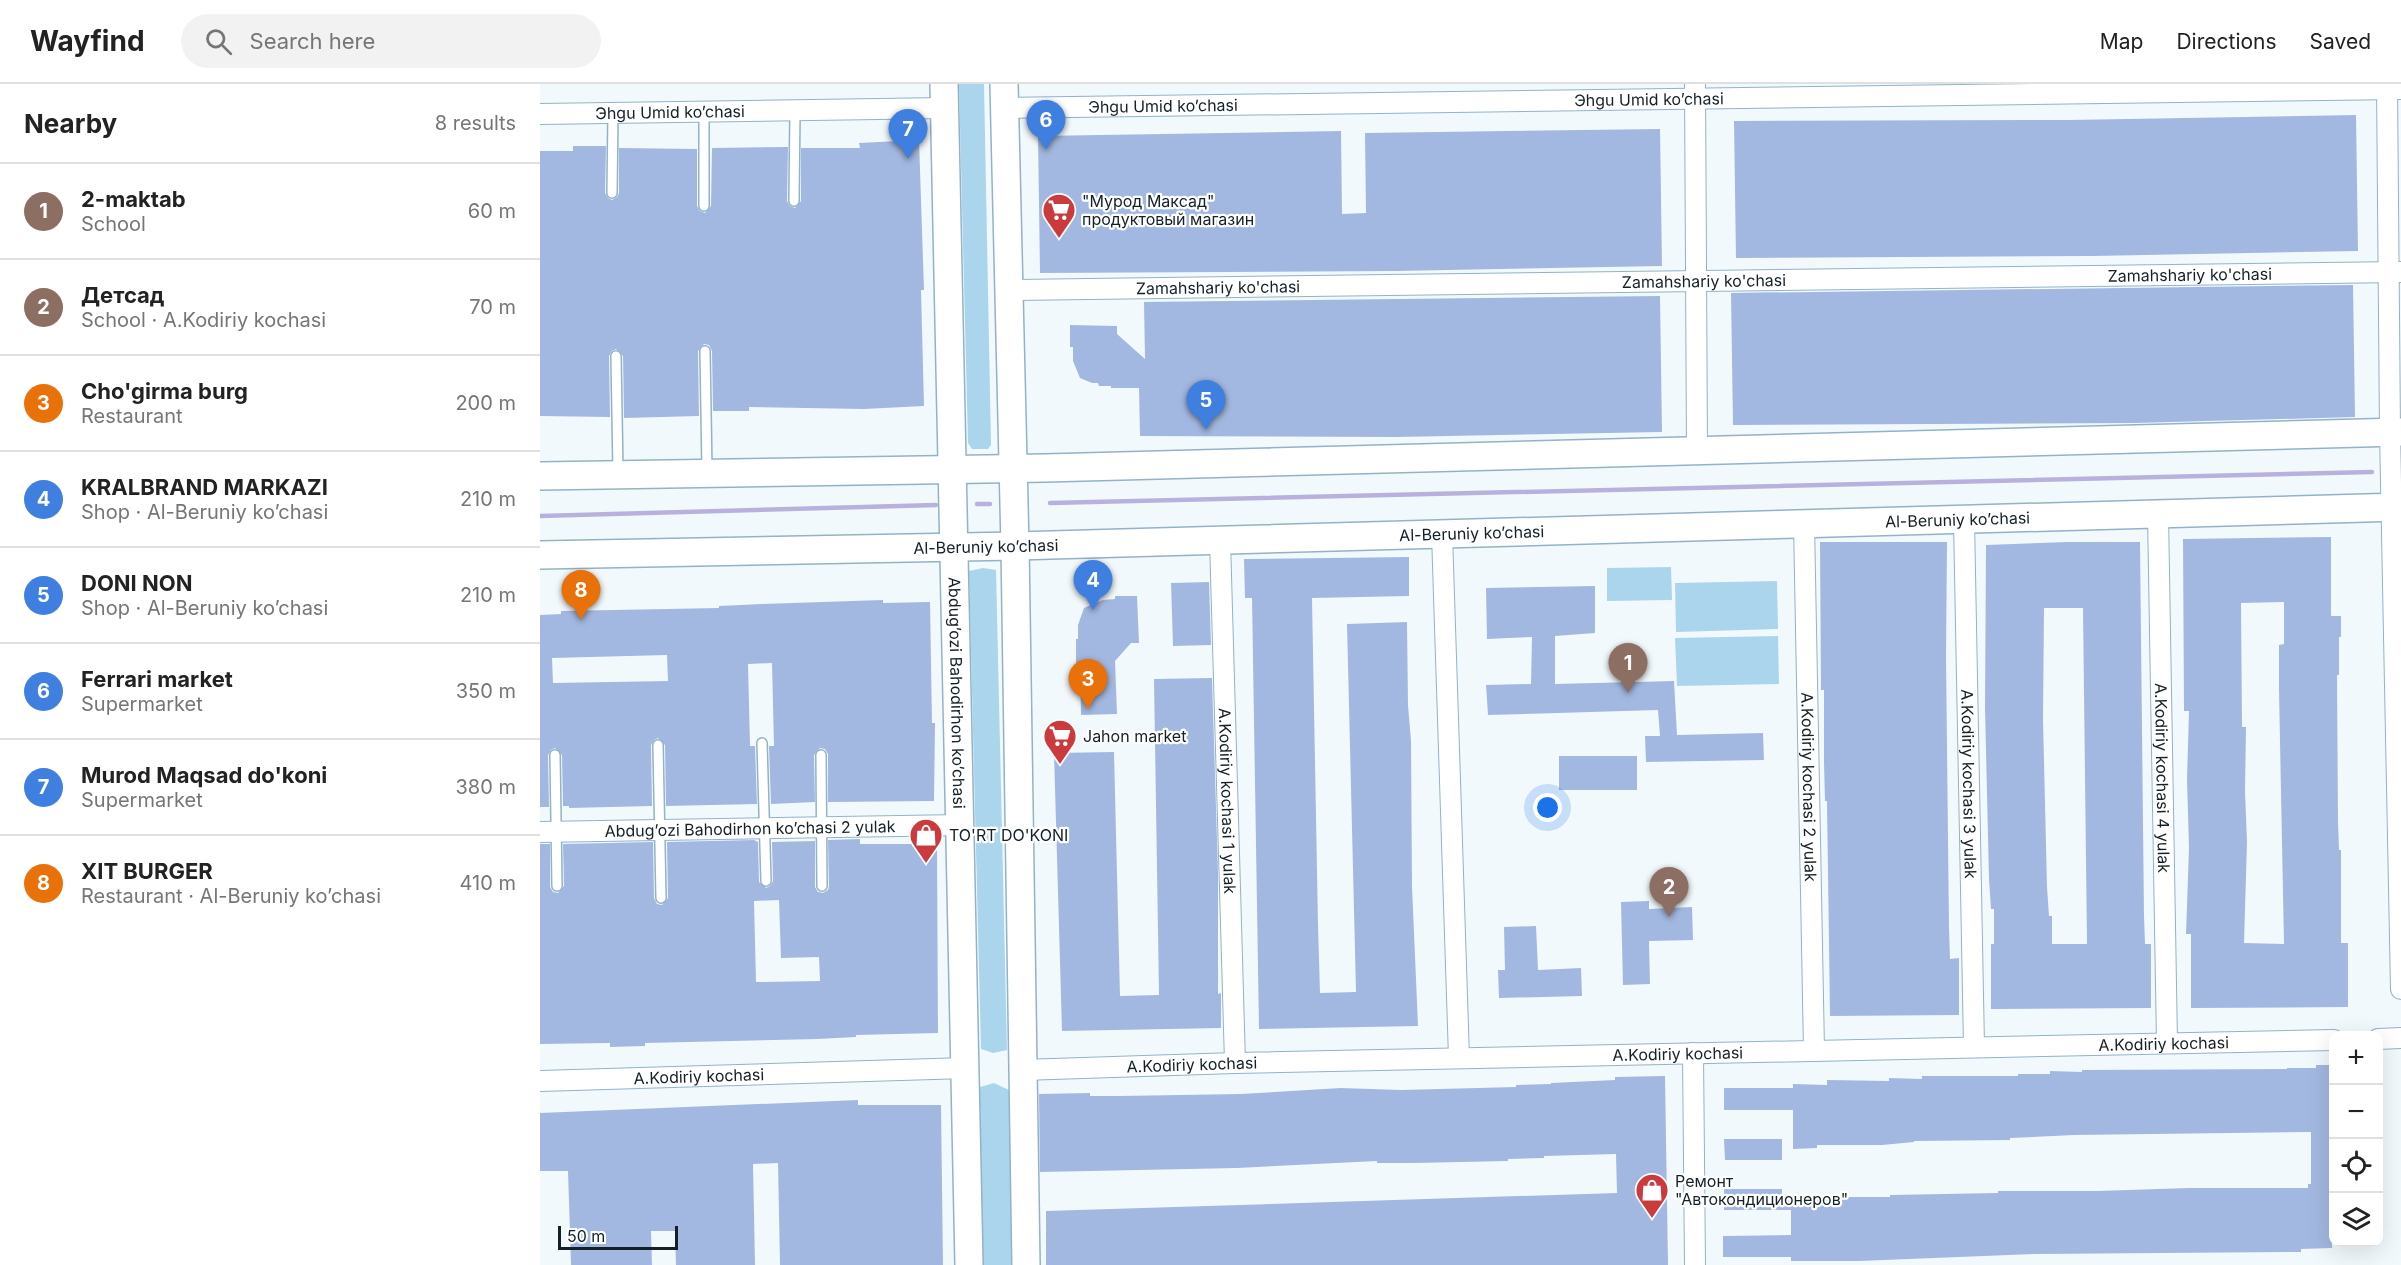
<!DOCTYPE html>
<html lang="en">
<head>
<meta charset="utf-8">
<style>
  body { margin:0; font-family:Inter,sans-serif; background:#f2f2f2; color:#222 }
  .controls { position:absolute; right:18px; bottom:18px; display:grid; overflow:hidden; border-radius:12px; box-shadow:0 6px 24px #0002 }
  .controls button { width:54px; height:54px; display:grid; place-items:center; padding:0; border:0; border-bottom:2px solid #e0e0e0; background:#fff; color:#222; font:30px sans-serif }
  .scale { position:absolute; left:18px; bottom:15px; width:120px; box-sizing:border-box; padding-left:6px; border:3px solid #132027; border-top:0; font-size:16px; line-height:21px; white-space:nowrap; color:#132027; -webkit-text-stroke:4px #fff; paint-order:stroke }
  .you { position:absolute; left:1008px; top:724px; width:21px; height:21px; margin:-15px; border:4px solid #fff; border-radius:50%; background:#1a73e8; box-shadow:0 0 0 9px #1a73e833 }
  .badge { display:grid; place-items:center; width:39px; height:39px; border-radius:50%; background:#ea580c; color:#fff; font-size:20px; font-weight:700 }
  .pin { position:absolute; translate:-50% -50px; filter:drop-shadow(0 2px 3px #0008) }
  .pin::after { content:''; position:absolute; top:32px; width:21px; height:18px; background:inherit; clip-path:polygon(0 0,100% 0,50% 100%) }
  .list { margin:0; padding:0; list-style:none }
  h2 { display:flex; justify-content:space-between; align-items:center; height:78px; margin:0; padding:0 24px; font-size:26px }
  h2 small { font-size:20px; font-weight:400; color:#767676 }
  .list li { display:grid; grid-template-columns:39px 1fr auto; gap:18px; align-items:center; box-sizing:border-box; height:96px; padding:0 24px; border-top:2px solid #e0e0e0 }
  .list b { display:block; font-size:22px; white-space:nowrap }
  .list p { margin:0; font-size:20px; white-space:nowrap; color:#767676 }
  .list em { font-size:20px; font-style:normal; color:#767676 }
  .icon { flex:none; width:33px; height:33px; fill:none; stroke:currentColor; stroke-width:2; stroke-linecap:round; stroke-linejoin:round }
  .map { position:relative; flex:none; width:1861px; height:1181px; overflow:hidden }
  header { display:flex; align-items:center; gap:36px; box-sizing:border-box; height:84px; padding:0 30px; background:#fff; border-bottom:2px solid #e0e0e0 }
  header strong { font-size:28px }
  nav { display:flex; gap:33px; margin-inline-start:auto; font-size:21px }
  .search { width:420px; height:54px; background:#f2f2f2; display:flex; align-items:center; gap:15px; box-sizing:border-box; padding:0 21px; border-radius:33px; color:#767676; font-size:22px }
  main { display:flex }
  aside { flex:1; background:#fff }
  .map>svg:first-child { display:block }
  .green { fill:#abd5ed }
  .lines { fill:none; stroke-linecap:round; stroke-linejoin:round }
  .stream { stroke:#b9b1dd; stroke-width:4.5 }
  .building { fill:#a3b8e0; fill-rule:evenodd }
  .service-casing { stroke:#92b3c6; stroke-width:12 }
  .minor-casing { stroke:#92b3c6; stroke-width:22 }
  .secondary-casing { stroke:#92b3c6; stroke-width:30 }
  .service { stroke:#fff; stroke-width:9 }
  .minor { stroke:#fff; stroke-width:20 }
  .secondary { stroke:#fff; stroke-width:27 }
  .labels { text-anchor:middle; stroke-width:4.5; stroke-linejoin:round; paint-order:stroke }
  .street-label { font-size:16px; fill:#132027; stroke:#fff }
  .poi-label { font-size:16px; fill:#132027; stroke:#fff; text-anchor:start }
</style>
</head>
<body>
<header>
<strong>Wayfind</strong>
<div class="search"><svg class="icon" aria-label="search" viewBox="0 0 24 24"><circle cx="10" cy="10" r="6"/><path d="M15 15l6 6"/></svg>Search here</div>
<nav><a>Map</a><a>Directions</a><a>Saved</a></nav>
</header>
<main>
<aside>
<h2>Nearby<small>8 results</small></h2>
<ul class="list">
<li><span class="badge" style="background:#8d6e63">1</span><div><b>2-maktab</b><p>School</p></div><em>60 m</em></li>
<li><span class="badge" style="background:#8d6e63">2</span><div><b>Детсад</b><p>School · A.Kodiriy kochasi</p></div><em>70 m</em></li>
<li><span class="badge" style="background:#e8710a">3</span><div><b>Cho'girma burg</b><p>Restaurant</p></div><em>200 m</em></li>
<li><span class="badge" style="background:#3f7fe0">4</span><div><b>KRALBRAND MARKAZI</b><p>Shop · Al-Beruniy ko’chasi</p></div><em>210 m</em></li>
<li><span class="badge" style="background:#3f7fe0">5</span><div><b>DONI NON</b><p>Shop · Al-Beruniy ko’chasi</p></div><em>210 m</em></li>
<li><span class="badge" style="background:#3f7fe0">6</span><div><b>Ferrari market</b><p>Supermarket</p></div><em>350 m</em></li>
<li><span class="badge" style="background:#3f7fe0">7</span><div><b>Murod Maqsad do'koni</b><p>Supermarket</p></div><em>380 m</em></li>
<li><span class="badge" style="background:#e8710a">8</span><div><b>XIT BURGER</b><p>Restaurant · Al-Beruniy ko’chasi</p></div><em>410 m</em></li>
</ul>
</aside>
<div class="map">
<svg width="1861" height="1181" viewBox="0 0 1861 1181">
  <rect width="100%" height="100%" fill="#f2f9fd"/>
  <path class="green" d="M419 0H444L451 361 448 365H432L428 359Z
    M1131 483 1132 516 1067 517V484Z
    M443 484 456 486 467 966 453 969 441 965 429 487Z
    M1237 497 1238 545 1136 548 1135 499Z
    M1238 552 1239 600 1137 602 1135 554Z
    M454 999 469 1006 473 1181H442L437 1004Z"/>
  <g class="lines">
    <path class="stream" d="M510 419 1832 388
      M437 420H450
      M0 432 396 421"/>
  </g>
  <path class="building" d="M1816 31 1818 167 1552 172 1196 174 1194 37 1528 36Z
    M1120 45 1122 182 856 187 500 189 498 52 801 47 802 130 826 129 825 49Z
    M379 56 384 206H381L384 322 324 325 209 323V327H173L172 267 169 261 164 260 158 267 159 332 84 334 83 272 76 265 72 267 69 272 70 333 0 332V67H33V62H66L65 109 68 114 72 116 77 113 79 109V64L157 65V122L160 127 165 129 171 122 172 64 248 63 247 117 250 122 255 124 261 117V64H320L319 59Z
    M1813 201 1815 333 1595 339 1193 341 1191 209Z
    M1120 212 1122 348 856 353 600 352 599 304H571V302H559L558 299H552L540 294 533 277V263H530V241L577 242V250L605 275 604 218Z
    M1791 453V532H1801V553H1799V591H1797L1798 737 1799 766H1801V859H1808V923L1651 924V850H1646L1649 764 1647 695 1649 627H1644L1643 455ZM1744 518V560L1739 561V606L1744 860 1704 859 1707 758 1705 707 1706 643H1702L1701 519Z
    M1280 458H1407L1406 571 1409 844 1410 875 1419 874V931L1290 932 1287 717H1285L1284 678V606H1281Z
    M1527 458H1600L1604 832 1605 860H1611V924L1451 925V860H1454V825H1451L1449 795 1445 624 1446 461ZM1504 524H1543L1547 860H1512V832H1509L1507 803 1503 635Z
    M869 473V512L772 514 778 841 780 909 816 908 807 540 867 538 868 621 871 657 872 802 878 942 719 945 712 514H705L704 475Z
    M669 498 671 561 633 562 631 499Z
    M1055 502V549L1015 552V600L1134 597 1137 651 1223 649 1224 676 1106 678 1105 652H1120L1118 626 948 631 946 601 991 600 992 553 947 555 946 504Z
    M575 512H597L599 559H591L575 577 577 630 541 631 540 579H536V555H538V541L544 524 563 516 575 515Z
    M343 516V519L390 518 392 639H395L394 717 288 718V670L285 665 280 664 274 671 275 718 231 720 229 662H234L232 579 208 580 210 662H215L217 720 126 722 125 661 118 654 114 656 111 661 112 722 29 724V722H23L22 671 15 664 11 666 8 671 9 723H0V531L21 530V527L179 524V522L222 520ZM127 571 128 597 13 599 12 574Z
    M672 594 678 788V910L681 909V944L522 947 514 669 574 668 580 912 619 911 614 595Z
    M1019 672H1097V706H1019Z
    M320 755V760H397L398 949 316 951V953L278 955 105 959V962L70 963V959L0 960V760H10V803L13 808 18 809 24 802 23 760 113 758 114 814 117 820 122 821 128 814 127 758 214 756 218 758 219 798 226 804 230 802 233 797 232 758 275 757V803L278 808 283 809 288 806 289 802 288 756ZM239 816 241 874 279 873 280 897 216 898 214 817Z
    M1109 817V825L1152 823 1153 856 1109 857 1110 900 1083 901 1081 818Z
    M996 842 998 886 1041 884 1042 912 959 914 958 886H965L964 843Z
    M1776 981H1794L1792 1164 1761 1165V1168L1495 1170 1319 1177H1251V1173H1183V1152L1251 1151V1126H1184V1105H1242V1113H1350V1111L1458 1109V1107H1557L1649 1104H1768V1100H1771V1048L1534 1051 1470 1054V1056L1374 1057V1058L1342 1061H1277V1064L1253 1065V1026H1184V1004H1253V1000L1287 1001V996L1349 997V994L1382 995V992H1478V990H1510V987L1542 988V986L1747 985V984H1776Z
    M1125 992 1128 1181H506V1127L1077 1109 1076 1070 1004 1072V1074L968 1075V1077L874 1079H837V1077L697 1084 500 1088 499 1010 550 1009V1012H579L701 1010 801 1004 861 1006 976 1003V1001L1011 1000V999L1075 996V993Z
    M318 1016V1021H401L403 1181H240L238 1079 213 1080 215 1181H136L135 1147H111L112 1181H31L28 1087H0V1029Z
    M1184 1055H1242V1076H1185Z"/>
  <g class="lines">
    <defs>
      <path id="service" d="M164 28V122
        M72 109 73 29
        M254 117 255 26
        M165 267 167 387
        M76 272 78 388
        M222 659 226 797
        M118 661 121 814
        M15 671 17 802
        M281 671 282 802"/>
      <g id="minor">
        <path d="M1155 0 1157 366"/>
        <path d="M1847 0 1850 348 1861 905"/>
        <path id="s1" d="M465 24 1861 5"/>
        <path id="s2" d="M0 30 405 24"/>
        <path id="s3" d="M468 206 1861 188"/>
        <path id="s4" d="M1618 430 1627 959"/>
        <path id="s5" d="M1424 436 1434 963"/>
        <path id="s6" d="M1264 439 1274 967"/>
        <path d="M902 450 919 974"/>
        <path id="s7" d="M680 456 695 979"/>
        <path id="s8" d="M0 748 421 741"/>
        <path d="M1838 955 1861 954"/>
        <path d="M1153 969 1155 1181"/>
        <path id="s9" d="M482 986 695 979 1794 956"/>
        <path id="s10" d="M0 997 426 984"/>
      </g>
      <g id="secondary">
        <path id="s11" d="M404 0 429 1181"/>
        <path d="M464 0 475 462 486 1181"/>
        <path d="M0 392 505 384 1861 348"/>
        <path id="s12" d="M0 471 475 462 1861 423"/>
      </g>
    </defs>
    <use href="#service" class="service-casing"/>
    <use href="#minor" class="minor-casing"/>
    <use href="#secondary" class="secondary-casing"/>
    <use href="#service" class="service"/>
    <use href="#minor" class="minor"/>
    <use href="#secondary" class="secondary"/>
  </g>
  <defs>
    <symbol id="supermarket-pin" viewBox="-11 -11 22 30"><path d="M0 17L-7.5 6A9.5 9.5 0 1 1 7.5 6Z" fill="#cb3b3d" stroke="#fff"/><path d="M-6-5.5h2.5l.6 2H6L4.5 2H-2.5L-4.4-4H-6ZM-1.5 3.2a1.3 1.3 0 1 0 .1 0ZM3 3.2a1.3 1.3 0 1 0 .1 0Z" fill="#fff"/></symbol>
    <symbol id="shop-pin" viewBox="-11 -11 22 30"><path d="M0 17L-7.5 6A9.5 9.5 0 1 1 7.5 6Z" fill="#cb3b3d" stroke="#fff"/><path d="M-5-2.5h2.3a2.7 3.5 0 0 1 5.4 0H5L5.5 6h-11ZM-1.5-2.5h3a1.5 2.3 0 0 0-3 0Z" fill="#fff"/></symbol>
  </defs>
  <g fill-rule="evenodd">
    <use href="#supermarket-pin" x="500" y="107" width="38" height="52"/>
    <use href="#supermarket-pin" x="501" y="633" width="38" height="52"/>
    <use href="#shop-pin" x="367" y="732" width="38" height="52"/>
    <use href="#shop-pin" x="1093" y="1087" width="38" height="52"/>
  </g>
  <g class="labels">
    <g class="street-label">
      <text dy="6" stroke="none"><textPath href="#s1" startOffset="644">Эhgu Umid ko’chasi</textPath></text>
      <text dy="6" stroke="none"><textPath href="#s1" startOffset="158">Эhgu Umid ko’chasi</textPath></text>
      <text dy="6" stroke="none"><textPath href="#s2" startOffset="130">Эhgu Umid ko’chasi</textPath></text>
      <text dy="6" stroke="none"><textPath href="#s3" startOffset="1182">Zamahshariy ko'chasi</textPath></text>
      <text dy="6" stroke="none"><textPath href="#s3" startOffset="696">Zamahshariy ko'chasi</textPath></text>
      <text dy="6" stroke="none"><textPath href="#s3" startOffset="210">Zamahshariy ko'chasi</textPath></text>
      <text dy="6" stroke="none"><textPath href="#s12" startOffset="1418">Al-Beruniy ko’chasi</textPath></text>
      <text dy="6" stroke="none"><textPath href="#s12" startOffset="932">Al-Beruniy ko’chasi</textPath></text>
      <text dy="6" stroke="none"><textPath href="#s12" startOffset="446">Al-Beruniy ko’chasi</textPath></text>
      <text dy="6" stroke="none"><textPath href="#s11" startOffset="609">Abdug’ozi Bahodirhon ko’chasi</textPath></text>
      <text dy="6" stroke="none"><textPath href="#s4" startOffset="264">A.Kodiriy kochasi 4 yulak</textPath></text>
      <text dy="6" stroke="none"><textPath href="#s5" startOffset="264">A.Kodiriy kochasi 3 yulak</textPath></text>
      <text dy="6" stroke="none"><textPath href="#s6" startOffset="264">A.Kodiriy kochasi 2 yulak</textPath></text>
      <text dy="6" stroke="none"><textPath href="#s7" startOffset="261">A.Kodiriy kochasi 1 yulak</textPath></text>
      <text dy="6" stroke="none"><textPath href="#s8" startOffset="210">Abdug’ozi Bahodirhon ko’chasi 2 yulak</textPath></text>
      <text dy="6" stroke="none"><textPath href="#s9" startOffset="1142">A.Kodiriy kochasi</textPath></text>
      <text dy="6" stroke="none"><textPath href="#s9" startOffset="656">A.Kodiriy kochasi</textPath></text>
      <text dy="6" stroke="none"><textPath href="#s9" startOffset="170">A.Kodiriy kochasi</textPath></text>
      <text dy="6" stroke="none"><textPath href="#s10" startOffset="159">A.Kodiriy kochasi</textPath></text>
    </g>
    <g class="poi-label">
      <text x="542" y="123">"Мурод Максад"<tspan x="542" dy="18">продуктовый магазин</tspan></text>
      <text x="543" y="658">Jahon market</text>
      <text x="409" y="757">TO'RT DO'KONI</text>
      <text x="1135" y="1103">Ремонт<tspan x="1135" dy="18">"Автокондиционеров"</tspan></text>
    </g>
  </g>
</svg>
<div class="controls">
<button>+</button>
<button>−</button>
<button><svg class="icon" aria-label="locate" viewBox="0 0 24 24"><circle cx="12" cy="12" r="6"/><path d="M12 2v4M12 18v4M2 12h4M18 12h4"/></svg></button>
<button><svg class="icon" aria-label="layers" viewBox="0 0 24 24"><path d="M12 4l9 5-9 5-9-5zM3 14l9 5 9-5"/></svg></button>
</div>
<div class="scale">50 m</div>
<div class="you"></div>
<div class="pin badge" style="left:1088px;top:609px;background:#8d6e63">1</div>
<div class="pin badge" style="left:1129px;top:833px;background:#8d6e63">2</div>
<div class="pin badge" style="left:548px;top:625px;background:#e8710a">3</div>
<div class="pin badge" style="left:553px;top:526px;background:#3f7fe0">4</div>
<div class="pin badge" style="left:666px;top:346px;background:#3f7fe0">5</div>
<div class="pin badge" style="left:506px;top:66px;background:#3f7fe0">6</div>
<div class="pin badge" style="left:368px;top:75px;background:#3f7fe0">7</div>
<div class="pin badge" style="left:41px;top:536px;background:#e8710a">8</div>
</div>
</main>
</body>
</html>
